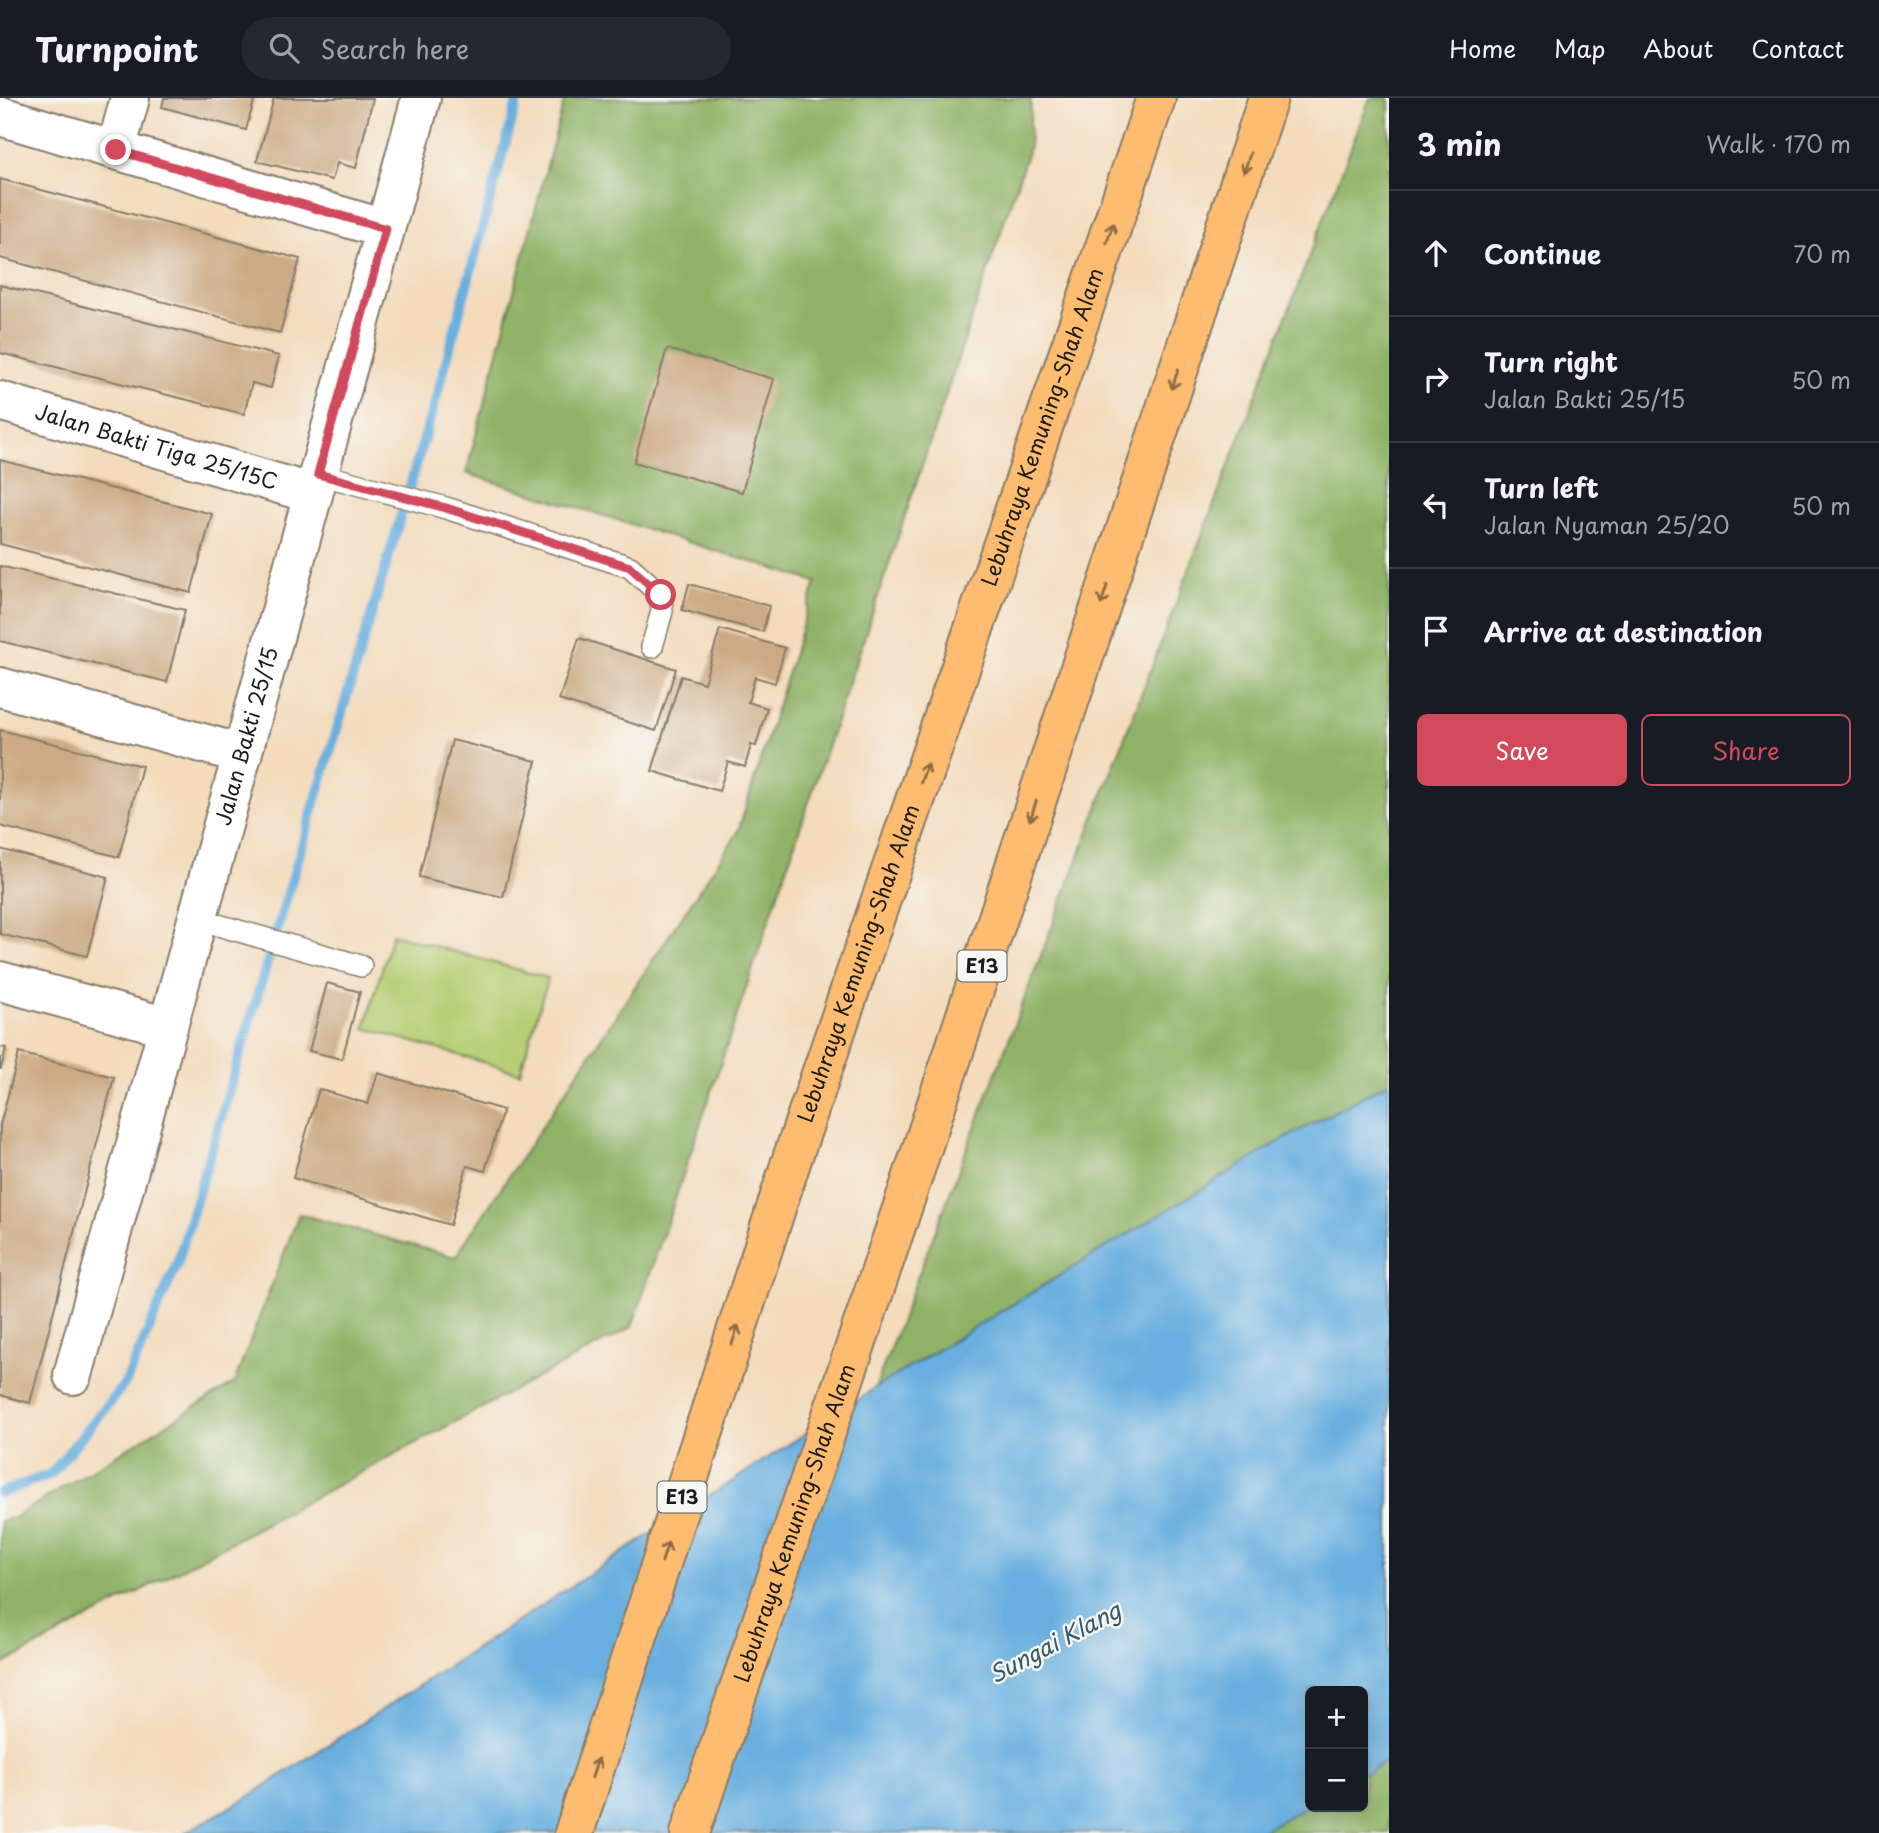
<!DOCTYPE html>
<html lang="en">
<head>
<meta charset="utf-8">
<style>
  body { margin:0; font-family:"Playpen Sans",sans-serif; background:#242831; color:#f1f3f6 }
  .controls { position:absolute; right:21px; bottom:21px; display:grid; overflow:hidden; border-radius:10px; box-shadow:0 4px 18px #0003 }
  .controls button { width:63px; height:63px; display:grid; place-items:center; padding:0; border:0; border-bottom:2px solid #363941; background:#171b24; color:#f1f3f6; font:35px sans-serif }
  .stop { position:absolute; width:21px; height:21px; margin:-16px; border:5px solid #d1495b; border-radius:50%; background:#fff }
  .stop.end { background:#d1495b; border-color:#fff; box-shadow:0 2px 7px #0008 }
  .list { margin:0; padding:0; list-style:none }
  h2 { display:flex; justify-content:space-between; align-items:center; height:91px; margin:0; padding:0 28px; font-size:30px }
  h2 small { font-size:23px; font-weight:400; color:#9ea1a6 }
  .list li { display:grid; grid-template-columns:46px 1fr auto; gap:21px; align-items:center; box-sizing:border-box; height:126px; padding:0 28px; border-top:2px solid #363941 }
  .list b { display:block; font-size:26px; white-space:nowrap }
  .list p { margin:0; font-size:23px; white-space:nowrap; color:#9ea1a6 }
  .list em { font-size:23px; font-style:normal; color:#9ea1a6 }
  .actions { display:flex; gap:14px; padding:21px 28px }
  .actions a { flex:1; padding:16px 0; border:2px solid #d1495b; border-radius:10px; text-align:center; font-size:24px; color:#d1495b }
  .actions .main { background:#d1495b; color:#fff }
  .icon { flex:none; width:38px; height:38px; fill:none; stroke:currentColor; stroke-width:2; stroke-linecap:round; stroke-linejoin:round }
  .map { position:relative; flex:none; width:1389px; height:1735px; overflow:hidden }
  header { display:flex; align-items:center; gap:42px; box-sizing:border-box; height:98px; padding:0 35px; background:#171b24; border-bottom:2px solid #363941 }
  header strong { font-size:33px }
  nav { display:flex; gap:38px; margin-inline-start:auto; font-size:24px }
  .search { width:490px; height:63px; background:#242831; display:flex; align-items:center; gap:18px; box-sizing:border-box; padding:0 24px; border-radius:38px; color:#9ea1a6; font-size:26px }
  main { display:flex }
  aside { flex:1; background:#171b24 }
  .map>svg:first-child { display:block }
  .green { fill:#b6cf74; stroke:#697648; stroke-width:2 }
  .forest { fill:#90b266; stroke:#566741; stroke-width:2 }
  .water { fill:#68afdf; stroke:#42667e; stroke-width:2 }
  .lines { fill:none; stroke-linecap:round; stroke-linejoin:round }
  .stream { stroke:#68afdf; stroke-width:10 }
  .building { fill:#ccab84 }
  .lane-casing { stroke:#887c6c; stroke-width:24 }
  .street-casing { stroke:#887c6c; stroke-width:42 }
  .highway-casing { stroke:#887c6c; stroke-width:42 }
  .lane { stroke:#fff; stroke-width:21 }
  .street { stroke:#fff; stroke-width:38 }
  .highway { stroke:#fdbc6f; stroke-width:38 }
  .oneway { stroke:#8c6c46 }
  .route { stroke:#d1495b; stroke-width:9 }
  .labels { text-anchor:middle; stroke-width:5; stroke-linejoin:round; paint-order:stroke }
  .shield { fill:#f6f6f2; stroke:#5d5d5c; stroke-width:2 }
  .shield-label { font-size:19px; font-weight:bold; fill:#1c1c1c }
  .street-label { font-size:21px; fill:#1c1c1c; stroke:#f6f6f2 }
  .water-label { font-size:23px; font-style:italic; fill:#3a576a; stroke:#f6f6f2 }
</style>
</head>
<body>
<header>
<strong>Turnpoint</strong>
<div class="search"><svg class="icon" aria-label="search" viewBox="0 0 24 24"><circle cx="10" cy="10" r="6"/><path d="M15 15l6 6"/></svg>Search here</div>
<nav><a>Home</a><a>Map</a><a>About</a><a>Contact</a></nav>
</header>
<main>
<div class="map">
<svg width="1389" height="1735" viewBox="0 0 1389 1735">
  <rect width="100%" height="100%" fill="#f6f6f2"/>
  <filter id="ink" filterUnits="userSpaceOnUse"><feTurbulence type="fractalNoise" baseFrequency=".0143" numOctaves="2"/><feDisplacementMap in="SourceGraphic" scale="14" xChannelSelector="R" yChannelSelector="G"/><feConvolveMatrix kernelMatrix="1 2 1 2 8 2 1 2 1" color-interpolation-filters="sRGB"/></filter>
  <filter id="wash" filterUnits="userSpaceOnUse"><feTurbulence type="fractalNoise" baseFrequency=".00686" numOctaves="4" result="noise"/><feDisplacementMap in="SourceGraphic" scale="28" xChannelSelector="R" yChannelSelector="G"/><feGaussianBlur stdDeviation="1.57" result="paint"/><feColorMatrix in="noise" values="0 0 0 0 0 0 0 0 0 0 0 0 0 0 0 0 0 1.4 0 .05"/><feComposite in="paint" operator="in"/></filter>
  <g filter="url(#wash)">
    <rect width="100%" height="100%" fill="#f3dbbb"/>
    <path class="green" d="M392 836 548 880 520 975 365 930Z"/>
    <path class="forest" d="M565 0H1031L1029 50 632 1229 0 1568V1423L13 1420 234 1285 299 1116 455 1159 738 734 816 484 466 375Z
      M1370 0H1389V984L1286 1040 875 1290Z
      M1389 1660V1735H1255L1310 1704V1709H1363V1675Z"/>
    <path class="water" d="M1389 984V1662L1363 1677V1593H1310V1706L1258 1735H184L242 1703 875 1290 1286 1040Z"/>
    <g class="lines">
      <path class="stream" d="M0 1395 51 1376 126 1284 177 1166 437 297 518 0"/>
    </g>
    <g id="blocks">
      <path class="building" d="M164 0H255L246 32 162 9Z
        M274 0H373L356 70 337 65 332 82 257 63Z
        M0 81 300 161 280 235 0 160Z
        M0 187 279 258 271 290 252 285 244 316 0 255Z
        M667 251 774 281 742 394 634 364Z
        M0 362 212 416 191 495 0 446Z
        M0 468 185 512 167 584 0 543Z
        M689 486 769 508 763 534 682 512Z
        M720 531 785 550 775 585 755 579 748 604 767 610 756 648 751 647 745 669 728 664 719 693 652 673 681 578 704 585Z
        M579 540 676 571 656 633 559 602Z
        M0 632 142 668 119 759 0 728Z
        M452 642 536 663 503 799 419 779Z
        M0 751 108 779 87 858 0 836Z
        M327 885 360 894 342 961 309 953Z
        M0 949 6 950 1 971H0Z
        M19 955 114 979 30 1305 0 1297V1027Z
        M378 975 503 1012 485 1073 467 1068 450 1127 293 1080 319 991 368 1006Z"/>
    </g>
  </g>
  <g filter="url(#ink)">
    <use href="#blocks" fill-opacity="0" stroke="#887c6c" stroke-width="2"/>
    <g class="lines">
      <defs>
        <path id="lane" d="M319 376 446 410 630 469 661 497 662 513 652 549
          M197 821 361 868"/>
        <g id="street">
          <path d="M0 18 385 131"/>
          <path d="M116 52 130 0"/>
          <path id="s1" d="M0 303 313 396"/>
          <path d="M0 589 242 656"/>
          <path d="M0 883 168 929"/>
          <path id="s2" d="M73 1277 421 0"/>
        </g>
        <g id="highway">
          <path id="s3" d="M574 1735 791 1064 1156 0"/>
          <path id="s4" d="M690 1735 909 1090 1268 0"/>
        </g>
      </defs>
      <use href="#lane" class="lane-casing"/>
      <use href="#street" class="street-casing"/>
      <use href="#highway" class="highway-casing"/>
      <use href="#lane" class="lane"/>
      <use href="#street" class="street"/>
      <use href="#highway" class="highway"/>
    </g>
    <defs><path id="oneway-shaft" d="M-6 0H5M1.5-3L5.5 0L1.5 3" fill="none" stroke-width="1.6" stroke-linecap="round" stroke-linejoin="round" transform="scale(1.75)"/></defs>
    <g class="oneway">
      <use href="#oneway-shaft" transform="translate(1247 65) rotate(108)"/>
      <use href="#oneway-shaft" transform="translate(1110 135) rotate(-71)"/>
      <use href="#oneway-shaft" transform="translate(1175 281) rotate(108)"/>
      <use href="#oneway-shaft" transform="translate(1104 497) rotate(108)"/>
      <use href="#oneway-shaft" transform="translate(924 675) rotate(-71)"/>
      <use href="#oneway-shaft" transform="translate(1033 713) rotate(108)"/>
      <use href="#oneway-shaft" transform="translate(735 1237) rotate(-72)"/>
      <use href="#oneway-shaft" transform="translate(665 1454) rotate(-72)"/>
      <use href="#oneway-shaft" transform="translate(595 1670) rotate(-72)"/>
    </g>
  </g>
  <g class="lines" filter="url(#ink)">
    <path class="route" d="M116 52 386 131 318 376 446 410 630 469 661 497"/>
  </g>
  <g class="labels">
    <g class="shield">
      <rect x="957.5" y="852.5" width="49" height="31" rx="5"/>
      <rect x="657.5" y="1383.5" width="49" height="31" rx="5"/>
    </g>
    <g class="shield-label">
      <text x="982" y="875">E13</text>
      <text x="682" y="1406">E13</text>
    </g>
    <g class="street-label">
      <text dy="7" stroke="none"><textPath href="#s3" startOffset="1482">Lebuhraya Kemuning-Shah Alam</textPath></text>
      <text dy="7" stroke="none"><textPath href="#s1" startOffset="163">Jalan Bakti Tiga 25/15C</textPath></text>
      <text dy="7" stroke="none"><textPath href="#s2" startOffset="662">Jalan Bakti 25/15</textPath></text>
      <text dy="7" stroke="none"><textPath href="#s3" startOffset="915">Lebuhraya Kemuning-Shah Alam</textPath></text>
      <text dy="7" stroke="none"><textPath href="#s4" startOffset="327">Lebuhraya Kemuning-Shah Alam</textPath></text>
    </g>
    <g class="water-label">
      <text transform="translate(1055 1545) rotate(-28)" y="8">Sungai Klang</text>
    </g>
  </g>
</svg>
<div class="controls">
<button>+</button>
<button>−</button>
</div>
<div class="stop" style="left:661px;top:497px"></div>
<div class="stop end" style="left:116px;top:52px"></div>
</div>
<aside>
<h2>3 min<small>Walk · 170 m</small></h2>
<ul class="list">
<li><svg class="icon" aria-label="ahead" viewBox="0 0 24 24"><path d="M12 20V5M6 11l6-6 6 6"/></svg><div><b>Continue</b></div><em>70 m</em></li>
<li><svg class="icon" aria-label="right" viewBox="0 0 24 24"><path d="M7 20v-9h11M14 6l5 5-5 5"/></svg><div><b>Turn right</b><p>Jalan Bakti 25/15</p></div><em>50 m</em></li>
<li><svg class="icon" aria-label="left" viewBox="0 0 24 24"><path d="M17 20v-9H6M10 6l-5 5 5 5"/></svg><div><b>Turn left</b><p>Jalan Nyaman 25/20</p></div><em>50 m</em></li>
<li><svg class="icon" aria-label="arrive" viewBox="0 0 24 24"><path d="M6 21V4h12l-3 4 3 4H6"/></svg><div><b>Arrive at destination</b></div></li>
</ul>
<div class="actions"><a class="main">Save</a><a>Share</a></div>
</aside>
</main>
</body>
</html>
